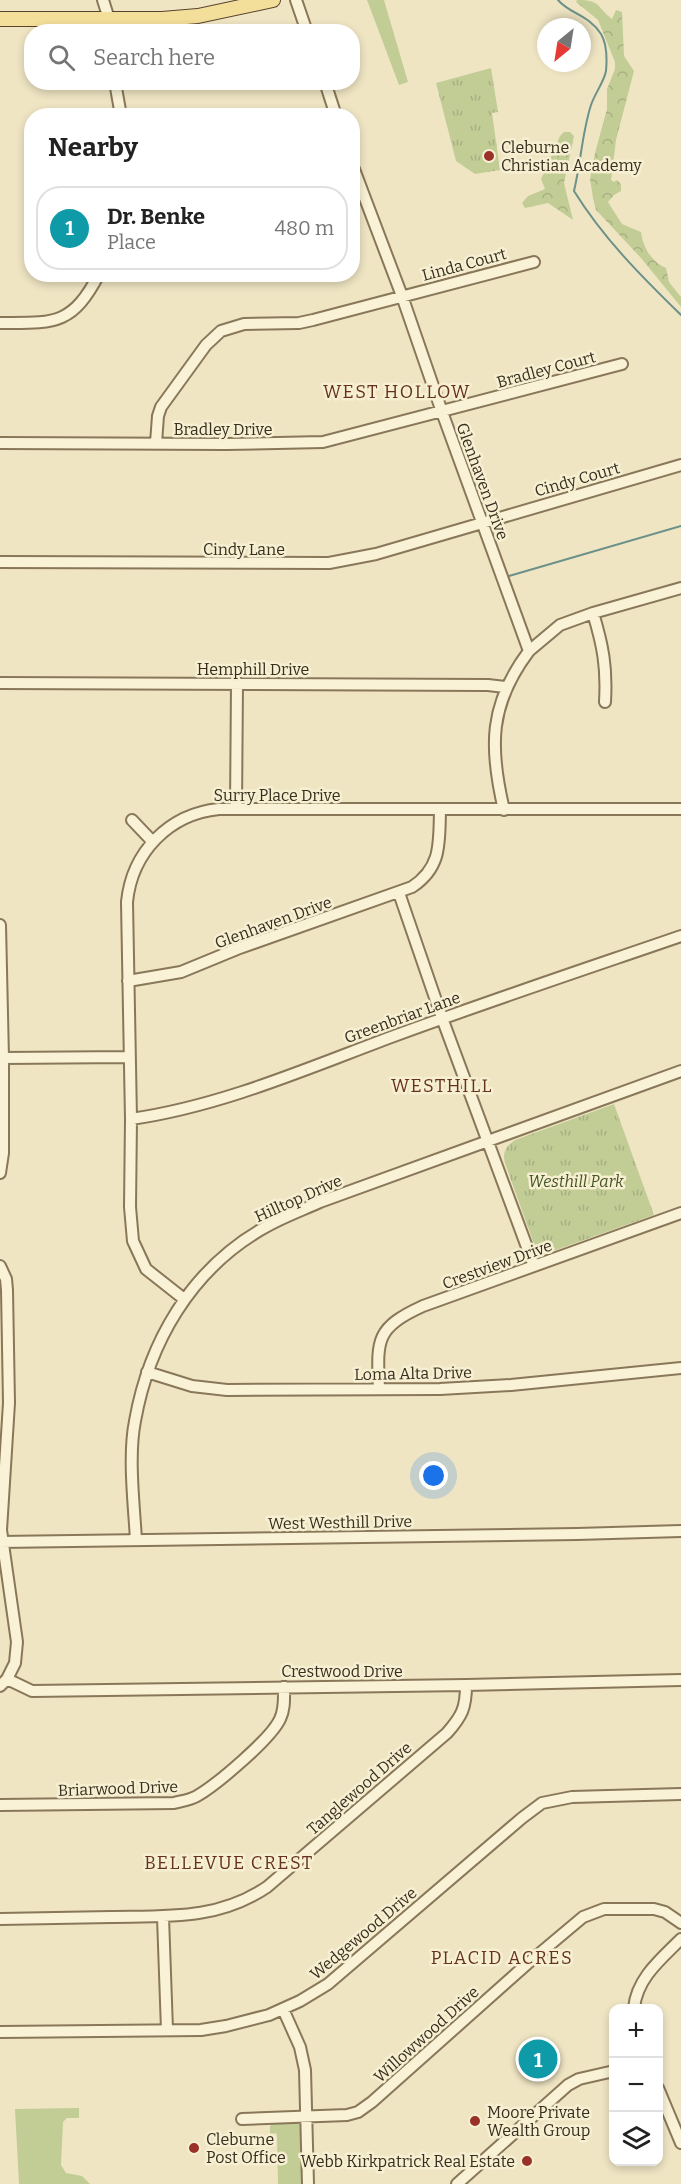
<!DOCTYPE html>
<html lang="en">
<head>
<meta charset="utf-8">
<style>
  body { margin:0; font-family:Bitter,serif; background:#f6f6f6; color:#222 }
  .controls { position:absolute; right:18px; bottom:18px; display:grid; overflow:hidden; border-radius:12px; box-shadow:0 3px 9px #0003 }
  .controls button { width:54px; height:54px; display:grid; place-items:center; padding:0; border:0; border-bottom:2px solid #e0e0e0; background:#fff; color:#222; font:30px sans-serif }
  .compass { position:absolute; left:537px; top:18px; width:54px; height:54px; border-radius:50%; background:#fff; box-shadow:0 3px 9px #0003; rotate:210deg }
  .you { position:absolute; left:434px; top:1476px; width:21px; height:21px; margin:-15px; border:4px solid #fff; border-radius:50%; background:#1a73e8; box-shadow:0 0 0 9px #1a73e833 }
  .badge { display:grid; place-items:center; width:39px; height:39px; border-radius:50%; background:#d93025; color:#fff; font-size:20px; font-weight:700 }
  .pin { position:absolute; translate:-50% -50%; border:3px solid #fff; box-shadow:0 2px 6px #0006 }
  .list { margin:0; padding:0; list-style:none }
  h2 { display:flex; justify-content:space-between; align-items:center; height:78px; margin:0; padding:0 24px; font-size:26px }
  h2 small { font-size:20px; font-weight:400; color:#767676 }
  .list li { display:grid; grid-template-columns:39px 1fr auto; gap:18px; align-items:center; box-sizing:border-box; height:84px; margin:0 12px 12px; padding:0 12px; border:2px solid #e0e0e0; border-radius:24px }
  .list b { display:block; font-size:22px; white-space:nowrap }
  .list p { margin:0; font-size:20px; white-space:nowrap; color:#767676 }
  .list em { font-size:20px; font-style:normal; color:#767676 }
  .icon { flex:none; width:33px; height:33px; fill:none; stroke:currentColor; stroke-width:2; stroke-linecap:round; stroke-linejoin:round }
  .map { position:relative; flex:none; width:681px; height:2184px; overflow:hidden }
  .search { position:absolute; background:#fff; box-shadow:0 3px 9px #0003; left:24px; top:24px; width:336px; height:66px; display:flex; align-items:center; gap:15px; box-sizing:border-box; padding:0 21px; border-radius:24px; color:#767676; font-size:22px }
  .panel { position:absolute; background:#fff; box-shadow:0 3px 9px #0003; left:24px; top:108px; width:336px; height:174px; border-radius:24px }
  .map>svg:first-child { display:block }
  .grass { fill:#c2cd96 }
  .forest { fill:url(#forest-crowns) }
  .park { fill:url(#park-tufts) }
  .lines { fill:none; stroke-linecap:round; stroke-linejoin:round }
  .stream { stroke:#6c908a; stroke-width:2 }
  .minor-casing { stroke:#897759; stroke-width:14 }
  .major-casing { stroke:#57442e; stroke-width:16 }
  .minor { stroke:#f9f2d6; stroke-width:10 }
  .major { stroke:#f3de9a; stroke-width:14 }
  .poi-dot { fill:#993128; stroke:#f6efd2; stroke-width:2 }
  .labels { text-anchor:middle; stroke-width:5; stroke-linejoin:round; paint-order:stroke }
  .poi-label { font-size:16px; fill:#392d1e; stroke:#f6efd2; text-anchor:start }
  .street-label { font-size:16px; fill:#392d1e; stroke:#f6efd2 }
  .park-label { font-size:16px; font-style:italic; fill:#455624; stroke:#f6efd2 }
  .neighbourhood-label { font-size:18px; letter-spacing:1.5px; fill:#66321c; stroke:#f6efd2 }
</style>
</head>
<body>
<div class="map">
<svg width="681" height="2184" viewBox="0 0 681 2184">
  <defs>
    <pattern id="forest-crowns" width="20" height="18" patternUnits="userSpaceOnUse" patternTransform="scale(1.5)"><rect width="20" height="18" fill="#c2cd96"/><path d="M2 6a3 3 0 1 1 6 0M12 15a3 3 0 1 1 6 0" fill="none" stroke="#a7b081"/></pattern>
    <pattern id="park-tufts" width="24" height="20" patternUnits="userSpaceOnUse" patternTransform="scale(1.5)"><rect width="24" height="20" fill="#c2cd96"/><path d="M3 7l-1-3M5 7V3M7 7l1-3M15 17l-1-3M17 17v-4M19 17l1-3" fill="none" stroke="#a7b081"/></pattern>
  </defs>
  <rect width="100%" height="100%" fill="#efe5c3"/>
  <path class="grass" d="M367 0H384L408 82 399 85Z
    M79 2108V2118H67L63 2122 61 2165 66 2173 82 2176 90 2184H19L15 2109Z
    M273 2123 301 2124 302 2184H278L277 2136 276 2133 270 2134V2126Z"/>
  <path class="forest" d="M577 0C602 0 596 7 612 19L616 10 622 12 624 56 634 71 616 140 611 180 614 182 617 180 621 184V191L614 195 608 202 622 224 641 232C643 248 652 262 666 268L669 282 681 297V307L641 258 596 210 593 198 590 179 595 153 607 109V89L615 69V62L598 20 576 2Z
    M564 132H570L574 136 564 183 573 220 548 203 525 208 522 203 528 196 545 189 541 179 560 136Z"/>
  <path class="park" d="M491 68 498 112 492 113 500 170 475 174 456 161 436 83Z
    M614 1104 654 1215 553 1251H545L534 1244 505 1163C502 1152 506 1146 515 1140Z"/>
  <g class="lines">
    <path class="stream" d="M558 0C570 14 589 15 601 34 607 44 607 60 606 71 604 82 595 93 591 105 582 133 581 162 574 191 603 238 642 277 681 315
      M509 576 681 526"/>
    <defs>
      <path id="minor" d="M103 0 113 32
        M296 0 307 32
        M115 82 121 116
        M325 82 336 116
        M352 164 402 296 442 412 529 651C489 704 489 747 504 810
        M0 323C54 323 72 326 99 274
        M0 443 226 444 323 442 622 364
        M156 443 158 416 161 407 206 345 221 331 244 324 299 323 313 320 534 262
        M0 562 329 563 376 554 681 465
        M593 613C603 646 607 667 605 702
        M529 651 560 625 593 613 681 588
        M0 683 488 685 505 687
        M236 808 237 684
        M132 820 152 841
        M399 893 442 1018 534 1266
        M0 925 3 1058V1153L0 1173
        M128 981 181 972 237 949 412 887C442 867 439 843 440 810
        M3 1058 129 1057
        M131 1119C222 1106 308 1068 394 1036 489 1001 585 969 681 936
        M0 1266 6 1279 7 1290 9 1403 1 1530 17 1642 15 1663 7 1679 0 1686
        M184 1299 146 1269 133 1241 130 1207 131 1119 127 902C132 852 169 814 219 809H681
        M147 1372 192 1386 227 1390 440 1389 511 1385 681 1368
        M379 1389C377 1340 375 1328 423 1306L681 1213
        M136 1540C134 1504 128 1456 135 1421 149 1342 191 1270 262 1229 280 1218 300 1211 320 1202L681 1071
        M0 1542 577 1534 681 1531
        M7 1679 32 1691 466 1685 681 1680
        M0 1805 174 1803C182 1801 190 1800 197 1796 216 1785 271 1739 280 1719 285 1709 284 1698 284 1687
        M163 1917 167 2030
        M0 1919C37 1918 74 1918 111 1917 168 1916 218 1920 267 1887L447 1733C462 1716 466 1708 466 1685
        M634 2008C637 1978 661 1959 681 1939
        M283 2009 300 2047 305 2070 308 2184
        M0 2032 201 2030 226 2026 269 2015 300 2001 328 1984 522 1818 542 1803 572 1797 681 1794
        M658 2088 681 2143
        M242 2119 347 2115 358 2112 372 2102 527 1964 583 1917 604 1909H654L665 1912 681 1923
        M457 2184 568 2085 579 2079 614 2071"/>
      <path id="major" d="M0 19H162L198 16 273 0"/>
    </defs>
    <use href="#minor" class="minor-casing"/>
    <use href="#major" class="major-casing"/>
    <use href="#minor" class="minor"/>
    <use href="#major" class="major"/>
  </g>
  <g class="poi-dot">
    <circle cx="489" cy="156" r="6"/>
    <circle cx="475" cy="2121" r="6"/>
    <circle cx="194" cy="2148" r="6"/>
    <circle cx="527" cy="2161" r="6"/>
  </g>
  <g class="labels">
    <g class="poi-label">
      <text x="501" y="153">Cleburne<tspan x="501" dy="18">Christian Academy</tspan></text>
      <text x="487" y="2118">Moore Private<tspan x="487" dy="18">Wealth Group</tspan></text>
      <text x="206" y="2145">Cleburne<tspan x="206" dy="18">Post Office</tspan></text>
      <text x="515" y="2167" text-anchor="end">Webb Kirkpatrick Real Estate</text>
    </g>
    <g class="street-label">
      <text transform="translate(464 264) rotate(-15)" y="6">Linda Court</text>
      <text transform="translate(546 369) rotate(-15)" y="6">Bradley Court</text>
      <text x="223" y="435">Bradley Drive</text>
      <text transform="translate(577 479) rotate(-16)" y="6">Cindy Court</text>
      <text transform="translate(483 481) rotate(70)" y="6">Glenhaven Drive</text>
      <text x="244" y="555">Cindy Lane</text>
      <text x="253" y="675">Hemphill Drive</text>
      <text x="277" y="801">Surry Place Drive</text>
      <text transform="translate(273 922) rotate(-20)" y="6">Glenhaven Drive</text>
      <text transform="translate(402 1017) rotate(-20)" y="6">Greenbriar Lane</text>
      <text transform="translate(298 1198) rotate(-24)" y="6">Hilltop Drive</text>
      <text transform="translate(497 1264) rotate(-20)" y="6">Crestview Drive</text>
      <text transform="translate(413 1373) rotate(-1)" y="6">Loma Alta Drive</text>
      <text transform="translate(340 1522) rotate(-1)" y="6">West Westhill Drive</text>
      <text x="342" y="1677">Crestwood Drive</text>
      <text transform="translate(118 1788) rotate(-2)" y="6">Briarwood Drive</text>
      <text transform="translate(359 1788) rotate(-41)" y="6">Tanglewood Drive</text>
      <text transform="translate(363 1933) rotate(-40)" y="6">Wedgewood Drive</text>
      <text transform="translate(426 2034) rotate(-42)" y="6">Willowwood Drive</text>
    </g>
    <g class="park-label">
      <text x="576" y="1187">Westhill Park</text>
    </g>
    <g class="neighbourhood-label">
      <text x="397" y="398">WEST HOLLOW</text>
      <text x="442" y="1092">WESTHILL</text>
      <text x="229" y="1869">BELLEVUE CREST</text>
      <text x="502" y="1964">PLACID ACRES</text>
    </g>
  </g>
</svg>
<div class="controls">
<button>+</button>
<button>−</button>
<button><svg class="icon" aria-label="layers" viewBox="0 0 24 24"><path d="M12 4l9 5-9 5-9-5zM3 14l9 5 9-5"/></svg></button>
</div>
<svg class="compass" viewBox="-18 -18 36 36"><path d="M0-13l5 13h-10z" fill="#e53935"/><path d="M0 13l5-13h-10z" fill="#767676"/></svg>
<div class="you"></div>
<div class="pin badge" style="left:538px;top:2059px;background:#0f9aa8">1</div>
<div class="search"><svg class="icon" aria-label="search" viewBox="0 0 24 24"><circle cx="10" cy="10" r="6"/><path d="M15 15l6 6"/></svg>Search here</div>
<section class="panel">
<h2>Nearby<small></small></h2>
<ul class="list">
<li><span class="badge" style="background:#0f9aa8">1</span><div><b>Dr. Benke</b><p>Place</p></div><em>480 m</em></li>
</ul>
</section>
</div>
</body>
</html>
